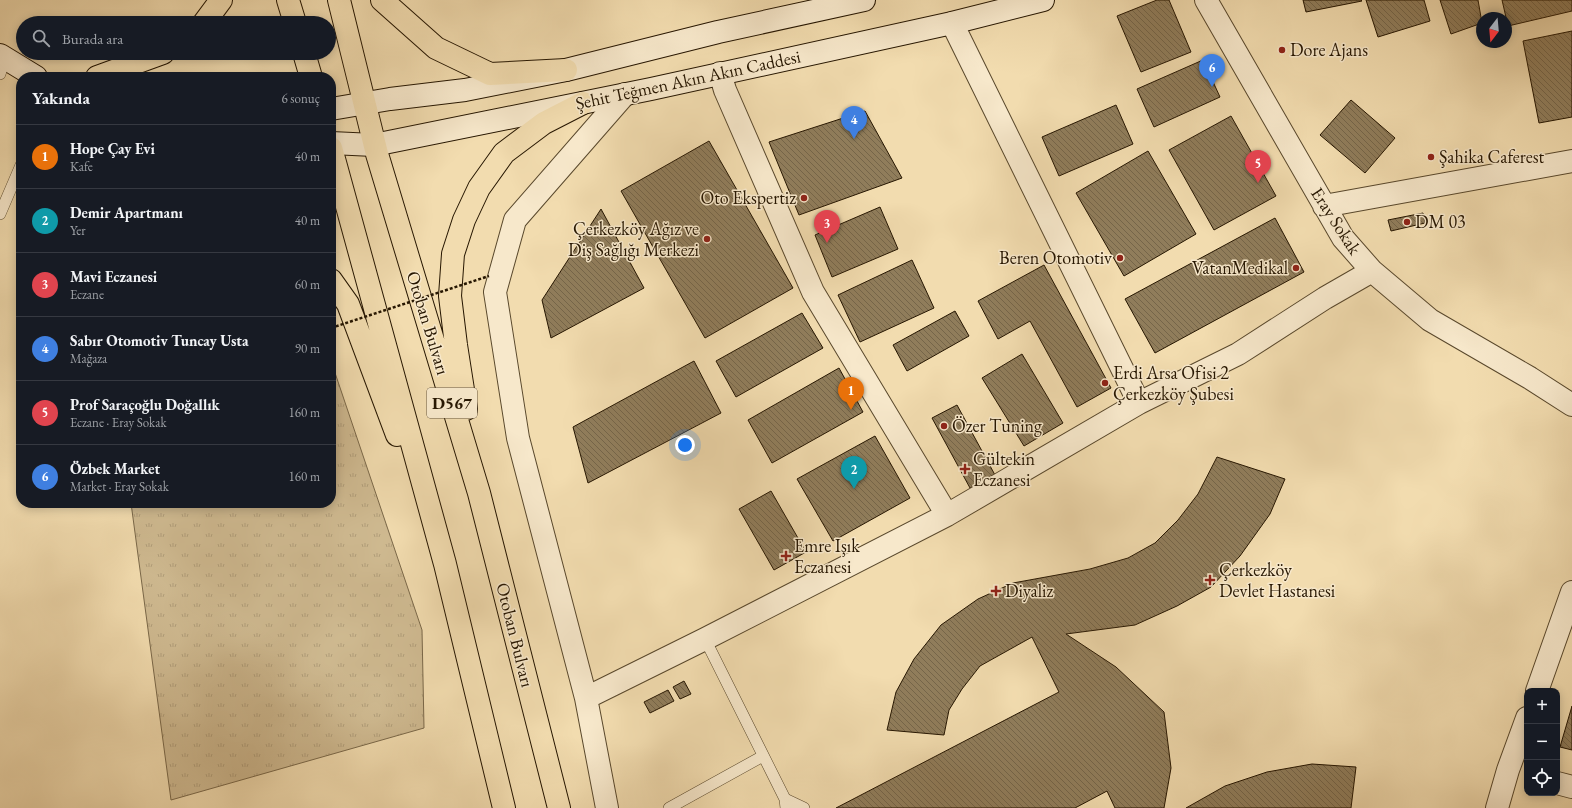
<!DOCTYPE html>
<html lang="tr">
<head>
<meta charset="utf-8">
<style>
  body { margin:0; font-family:"EB Garamond",serif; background:#242831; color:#f1f3f6 }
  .controls { position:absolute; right:12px; bottom:12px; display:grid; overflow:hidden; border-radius:8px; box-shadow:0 2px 10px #0003 }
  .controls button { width:36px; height:36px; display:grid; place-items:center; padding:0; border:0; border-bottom:1px solid #363941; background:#171b24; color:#f1f3f6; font:20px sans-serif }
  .compass { position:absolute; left:1476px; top:12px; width:36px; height:36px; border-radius:50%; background:#171b24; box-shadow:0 2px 10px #0003; rotate:196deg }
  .you { position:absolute; left:685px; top:445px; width:14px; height:14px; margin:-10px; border:3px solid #fff; border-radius:50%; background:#1a73e8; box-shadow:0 0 0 6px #1a73e833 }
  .badge { display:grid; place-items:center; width:26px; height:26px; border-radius:50%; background:#c59692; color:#fff; font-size:13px; font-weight:700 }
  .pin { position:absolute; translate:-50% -33px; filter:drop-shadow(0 1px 2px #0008) }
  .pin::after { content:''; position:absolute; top:21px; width:14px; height:12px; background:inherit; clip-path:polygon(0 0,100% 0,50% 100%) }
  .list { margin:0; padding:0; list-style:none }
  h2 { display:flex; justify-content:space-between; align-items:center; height:52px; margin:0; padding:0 16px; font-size:17px }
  h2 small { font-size:13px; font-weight:400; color:#9ea1a6 }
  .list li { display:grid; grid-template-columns:26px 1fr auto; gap:12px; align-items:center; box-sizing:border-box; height:64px; padding:0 16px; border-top:1px solid #363941 }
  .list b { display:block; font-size:15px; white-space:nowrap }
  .list p { margin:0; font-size:13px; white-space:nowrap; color:#9ea1a6 }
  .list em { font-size:13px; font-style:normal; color:#9ea1a6 }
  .icon { flex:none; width:22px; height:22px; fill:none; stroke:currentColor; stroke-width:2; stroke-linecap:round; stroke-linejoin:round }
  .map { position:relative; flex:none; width:1572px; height:808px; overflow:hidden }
  .search { position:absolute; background:#171b24; box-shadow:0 2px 10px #0003; left:16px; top:16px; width:320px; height:44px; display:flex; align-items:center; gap:10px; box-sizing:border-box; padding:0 14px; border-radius:22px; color:#9ea1a6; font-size:15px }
  .panel { position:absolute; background:#171b24; box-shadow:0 2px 10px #0003; left:16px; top:72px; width:320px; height:436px; border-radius:16px }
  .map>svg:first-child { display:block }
  .grass { fill:url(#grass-tufts); stroke:#7a6849 }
  .building { fill:url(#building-back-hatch); stroke:#261601 }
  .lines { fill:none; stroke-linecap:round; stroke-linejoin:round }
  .lane-casing { stroke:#59482c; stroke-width:12 }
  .street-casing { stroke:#59482c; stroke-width:24 }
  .secondary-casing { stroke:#261601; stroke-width:24 }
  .highway-casing { stroke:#261601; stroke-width:24 }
  .lane { stroke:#f7e8cb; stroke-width:11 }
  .street { stroke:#f7e8cb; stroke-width:22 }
  .secondary { stroke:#f7e8cb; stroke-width:22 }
  .highway { stroke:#f2dcaf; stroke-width:22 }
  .path-bridge { stroke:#261601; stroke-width:2.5; stroke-dasharray:3 2; stroke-linecap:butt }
  .poi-dot { fill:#8f2418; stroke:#f7e8cb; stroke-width:1.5 }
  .labels { text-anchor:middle; stroke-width:3; stroke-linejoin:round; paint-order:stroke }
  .shield { fill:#f7e8cb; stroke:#65553e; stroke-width:1 }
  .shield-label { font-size:17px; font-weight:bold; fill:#261601 }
  .poi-label { font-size:18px; fill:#261601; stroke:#f7e8cb; text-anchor:start }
  .street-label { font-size:18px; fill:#261601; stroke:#f7e8cb }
</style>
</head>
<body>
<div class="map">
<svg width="1572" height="808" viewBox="0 0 1572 808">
  <defs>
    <pattern id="grass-tufts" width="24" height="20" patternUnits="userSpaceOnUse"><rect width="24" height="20" fill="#cfba91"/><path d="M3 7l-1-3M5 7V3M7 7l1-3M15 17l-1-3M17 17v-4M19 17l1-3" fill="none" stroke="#b29f7b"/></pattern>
    <pattern id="building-back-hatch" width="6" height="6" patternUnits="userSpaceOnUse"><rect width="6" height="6" fill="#907d5b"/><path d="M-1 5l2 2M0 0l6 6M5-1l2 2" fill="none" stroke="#756549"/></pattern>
  </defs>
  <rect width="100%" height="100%" fill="#f2dcaf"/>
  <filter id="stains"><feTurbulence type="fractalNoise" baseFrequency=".005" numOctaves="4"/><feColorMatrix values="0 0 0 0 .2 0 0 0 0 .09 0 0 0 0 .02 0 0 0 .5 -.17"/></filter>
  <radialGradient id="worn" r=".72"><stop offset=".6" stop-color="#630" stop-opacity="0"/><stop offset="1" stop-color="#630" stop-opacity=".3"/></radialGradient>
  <path class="grass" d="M331 361 422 630 424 728 171 800 131 503H331Z"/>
  <path class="building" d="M1157 0H1169L1191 52 1141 72 1117 16Z
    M1303 0H1361L1362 1 1306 12Z
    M1366 0H1424L1430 21 1378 37Z
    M1440 0H1478L1482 23 1451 34Z
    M1502 0H1572V11L1508 26Z
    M1572 31V117L1539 123 1523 41Z
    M1203 60 1220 97 1154 127 1137 89Z
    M1351 100 1395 138 1365 173 1320 135Z
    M1116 105 1133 144 1059 176 1042 137Z
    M865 111 902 178 799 215 769 142Z
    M1231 116 1276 196 1214 230 1169 150Z
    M709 141 793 288 705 338 621 191Z
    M1148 151 1196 234 1124 276 1076 193Z
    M880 207 898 249 832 277 815 235Z
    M601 209 644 288 551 338 542 300Z
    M1423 213 1425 223 1391 231 1388 220Z
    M1275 218 1304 272 1155 353 1125 299Z
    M912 260 934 308 860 342 838 295Z
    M1044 265 1111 388 1077 407 1030 321 998 339 978 301Z
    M955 311 969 336 907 371 893 345Z
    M802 313 823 348 736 397 716 361Z
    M1022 354 1063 423 1024 446 982 378Z
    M694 361 721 413 588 483 573 427Z
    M839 368 863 412 772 463 748 420Z
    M957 405 995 475 970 488 932 418Z
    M875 436 910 498 833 541 797 479Z
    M1217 457 1285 479 1270 514 1240 556 1211 587 1177 606 1135 625 1066 634 1116 667 1164 712 1171 768 1164 808H1115L1107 791 1075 808H836L1059 692 1032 637 980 666 962 689 949 710 944 735 887 730 896 692 914 659 941 625 978 599 1013 583 1090 569 1128 558 1155 543 1178 520 1198 494Z
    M771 491 806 552 774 570 739 509Z
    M684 681 691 694 680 699 673 687Z
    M668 690 674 701 650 713 644 702Z
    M1572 706V750L1560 747Z
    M1312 764 1356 767 1351 808H1186L1225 786 1267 772Z"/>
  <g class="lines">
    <defs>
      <path id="lane" d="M0 74 5 58
        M0 214 21 165
        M705 639 785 799 786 808
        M785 799 804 808
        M669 808 763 756"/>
      <path id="street" d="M1206 0 1343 238 1372 271 1430 320 1530 378 1572 405
        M952 23 1139 403
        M720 73 725 90 813 292 947 515
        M1324 206 1572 161
        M1537 691 1572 592
        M586 698 705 639 947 515 1139 403 1238 354 1325 298 1372 271
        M1557 783 1572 787
        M607 808 586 698 518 438 495 292 515 220 625 94
        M1497 808 1508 770 1527 718"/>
      <path id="secondary" d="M0 55 36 77
        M331 109 390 99 465 90 566 70 718 32 864 0
        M331 143 374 145 651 89 952 23 1043 0"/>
      <path id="highway" d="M288 0 295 23
        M339 0 377 154 479 493 559 808
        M382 0 436 48 490 74 566 70
        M204 23 221 0
        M304 53 311 77
        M97 77 163 53
        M331 148 445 564 504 808
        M331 280 348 304 397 435
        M466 409 456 345 450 296 453 254 464 220 479 188 504 153 544 123 583 103"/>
    </defs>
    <use href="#lane" class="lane-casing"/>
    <use href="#street" class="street-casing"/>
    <use href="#secondary" class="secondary-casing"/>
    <use href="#highway" class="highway-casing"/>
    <use href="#lane" class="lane"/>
    <use href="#street" class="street"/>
    <use href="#secondary" class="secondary"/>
    <use href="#highway" class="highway"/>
    <path class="path-bridge" d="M331 328 489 276"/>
  </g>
  <g class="poi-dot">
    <circle cx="1282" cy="50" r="4"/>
    <circle cx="1431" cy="157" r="4"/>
    <circle cx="804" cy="198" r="4"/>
    <circle cx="1407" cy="222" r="4"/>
    <circle cx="707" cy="239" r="4"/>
    <circle cx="1120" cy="258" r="4"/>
    <circle cx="1296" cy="268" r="4"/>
    <circle cx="1105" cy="383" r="4"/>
    <circle cx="944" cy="426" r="4"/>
    <path d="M963 463h4v4h4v4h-4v4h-4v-4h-4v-4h4z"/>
    <path d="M784 550h4v4h4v4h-4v4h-4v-4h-4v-4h4z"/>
    <path d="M1208 574h4v4h4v4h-4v4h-4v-4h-4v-4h4z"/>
    <path d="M994 585h4v4h4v4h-4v4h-4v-4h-4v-4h4z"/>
  </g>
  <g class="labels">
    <rect class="shield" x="427" y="388" width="50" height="30" rx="3"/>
    <g class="shield-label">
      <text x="452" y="409">D567</text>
    </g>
    <g class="poi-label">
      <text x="1290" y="56">Dore Ajans</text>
      <text x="1439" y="163">Şahika Caferest</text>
      <text x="796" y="204" text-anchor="end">Oto Ekspertiz</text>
      <text x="1415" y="228">DM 03</text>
      <text x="699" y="235" text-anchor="end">Çerkezköy Ağız ve<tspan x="699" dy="21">Diş Sağlığı Merkezi</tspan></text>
      <text x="1112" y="264" text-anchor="end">Beren Otomotiv</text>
      <text x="1288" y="274" text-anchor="end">VatanMedikal</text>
      <text x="1113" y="379">Erdi Arsa Ofisi 2<tspan x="1113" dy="21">Çerkezköy Şubesi</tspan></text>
      <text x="952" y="432">Özer Tuning</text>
      <text x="973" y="465">Gültekin<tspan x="973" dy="21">Eczanesi</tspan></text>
      <text x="794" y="552">Emre Işık<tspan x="794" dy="21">Eczanesi</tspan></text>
      <text x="1219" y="576">Çerkezköy<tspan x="1219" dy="21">Devlet Hastanesi</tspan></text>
      <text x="1005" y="597">Diyaliz</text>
    </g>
    <g class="street-label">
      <text transform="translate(688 80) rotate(-12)" y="6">Şehit Teğmen Akın Akın Caddesi</text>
      <text transform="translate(1336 221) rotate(57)" y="6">Eray Sokak</text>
      <text transform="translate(428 323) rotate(73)" y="6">Otoban Bulvarı</text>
      <text transform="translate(515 635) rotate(76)" y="6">Otoban Bulvarı</text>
    </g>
  </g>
  <rect width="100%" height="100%" filter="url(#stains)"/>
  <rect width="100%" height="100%" fill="url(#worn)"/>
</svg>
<div class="controls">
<button>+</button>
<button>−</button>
<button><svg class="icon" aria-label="locate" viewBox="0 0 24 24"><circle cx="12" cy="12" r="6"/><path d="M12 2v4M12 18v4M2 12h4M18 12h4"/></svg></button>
</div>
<svg class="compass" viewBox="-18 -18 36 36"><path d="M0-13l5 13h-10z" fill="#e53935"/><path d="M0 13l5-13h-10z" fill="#9ea1a6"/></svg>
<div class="you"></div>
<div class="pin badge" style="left:851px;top:410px;background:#e8710a">1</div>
<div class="pin badge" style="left:854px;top:489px;background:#0f9aa8">2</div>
<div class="pin badge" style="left:827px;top:243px;background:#e0444e">3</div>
<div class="pin badge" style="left:854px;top:139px;background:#3f7fe0">4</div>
<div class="pin badge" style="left:1258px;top:183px;background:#e0444e">5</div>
<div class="pin badge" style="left:1212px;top:87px;background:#3f7fe0">6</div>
<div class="search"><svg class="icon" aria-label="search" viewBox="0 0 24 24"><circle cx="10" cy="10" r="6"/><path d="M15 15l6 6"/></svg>Burada ara</div>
<section class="panel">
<h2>Yakında<small>6 sonuç</small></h2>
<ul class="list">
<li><span class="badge" style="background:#e8710a">1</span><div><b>Hope Çay Evi</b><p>Kafe</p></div><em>40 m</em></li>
<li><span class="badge" style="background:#0f9aa8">2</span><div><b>Demir Apartmanı</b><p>Yer</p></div><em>40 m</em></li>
<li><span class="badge" style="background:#e0444e">3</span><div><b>Mavi Eczanesi</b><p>Eczane</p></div><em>60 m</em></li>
<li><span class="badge" style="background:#3f7fe0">4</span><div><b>Sabır Otomotiv Tuncay Usta</b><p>Mağaza</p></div><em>90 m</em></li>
<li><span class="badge" style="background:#e0444e">5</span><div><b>Prof Saraçoğlu Doğallık</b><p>Eczane · Eray Sokak</p></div><em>160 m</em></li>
<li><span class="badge" style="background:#3f7fe0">6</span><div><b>Özbek Market</b><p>Market · Eray Sokak</p></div><em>160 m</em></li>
</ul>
</section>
</div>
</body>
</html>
